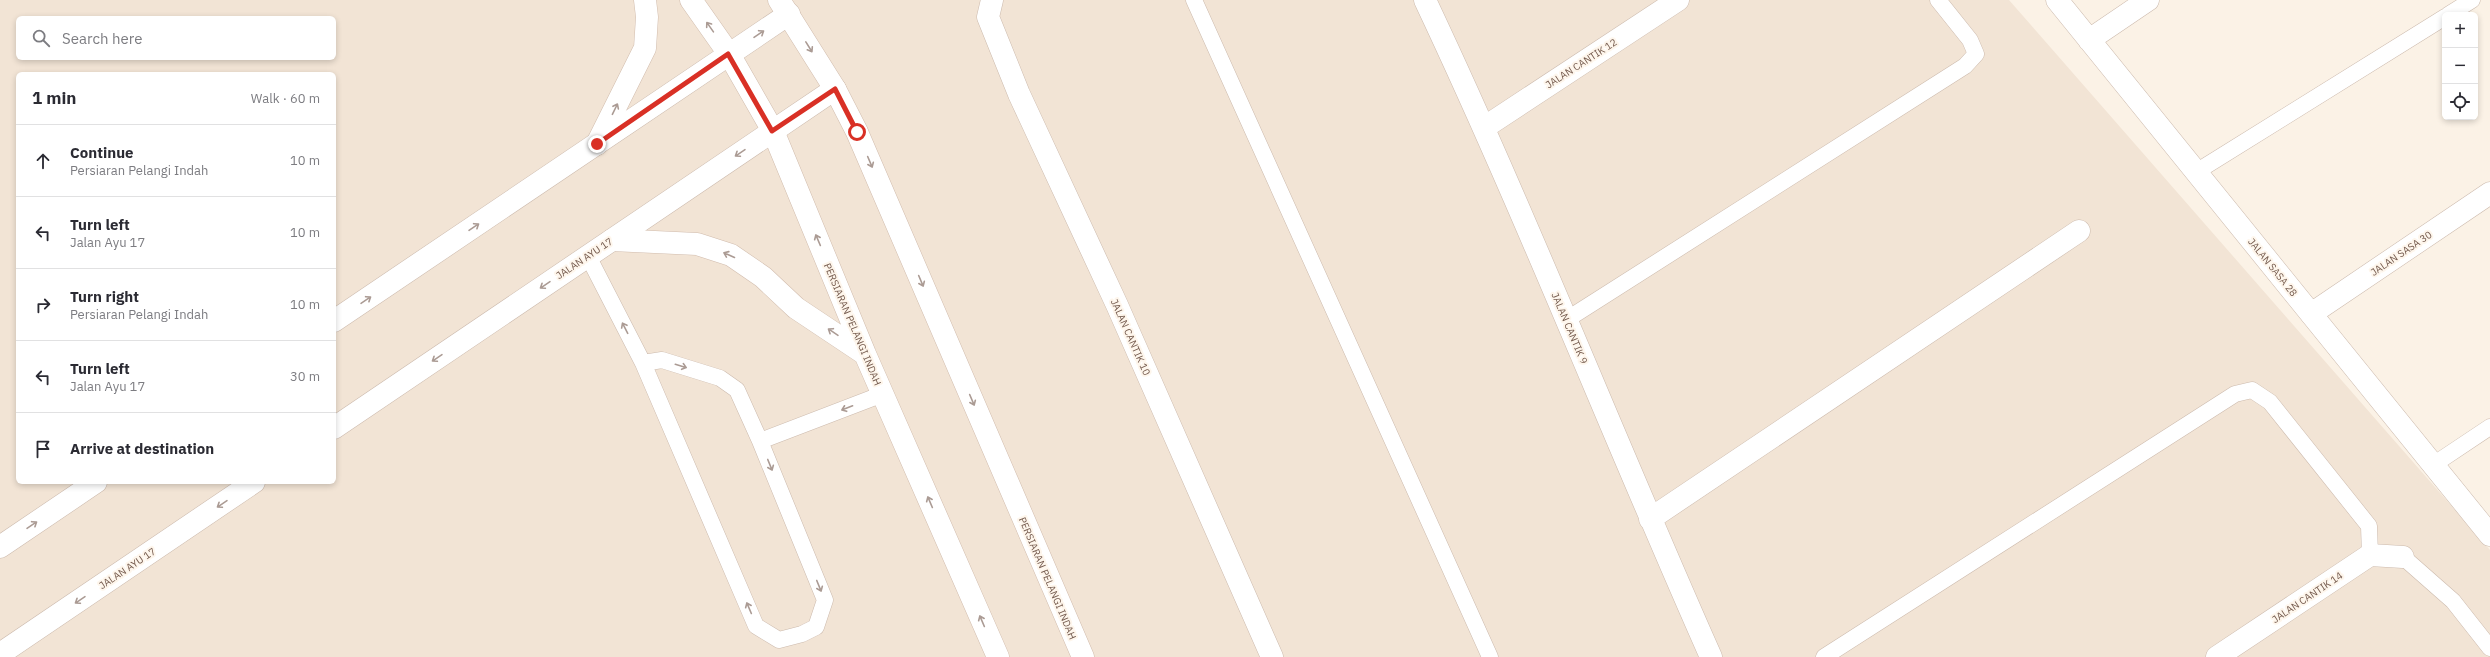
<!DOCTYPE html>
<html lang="en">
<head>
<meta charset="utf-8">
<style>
  body { margin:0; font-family:"IBM Plex Sans",sans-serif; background:#f7f7f7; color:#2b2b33 }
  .controls { position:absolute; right:12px; top:12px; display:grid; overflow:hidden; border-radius:6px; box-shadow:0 2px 6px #0003 }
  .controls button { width:36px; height:36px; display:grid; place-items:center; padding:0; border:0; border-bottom:1px solid #e1e1e2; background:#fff; color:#2b2b33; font:20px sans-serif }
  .stop { position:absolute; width:12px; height:12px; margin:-9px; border:3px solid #d93025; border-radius:50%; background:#fff }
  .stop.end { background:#d93025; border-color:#fff; box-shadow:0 1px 4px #0008 }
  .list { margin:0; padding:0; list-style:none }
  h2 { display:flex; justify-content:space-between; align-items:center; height:52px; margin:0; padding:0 16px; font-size:17px }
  h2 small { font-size:13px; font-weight:400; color:#7c7c81 }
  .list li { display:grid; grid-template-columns:26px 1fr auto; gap:12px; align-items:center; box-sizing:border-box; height:72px; padding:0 16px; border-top:1px solid #e1e1e2 }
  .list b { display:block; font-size:15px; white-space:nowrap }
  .list p { margin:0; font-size:13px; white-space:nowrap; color:#7c7c81 }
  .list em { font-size:13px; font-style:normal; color:#7c7c81 }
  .icon { flex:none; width:22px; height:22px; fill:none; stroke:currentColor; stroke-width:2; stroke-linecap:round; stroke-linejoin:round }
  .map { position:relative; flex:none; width:2490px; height:657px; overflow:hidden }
  .search { position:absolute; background:#fff; box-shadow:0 2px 6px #0003; left:16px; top:16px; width:320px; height:44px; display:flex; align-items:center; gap:10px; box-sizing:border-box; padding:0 14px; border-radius:6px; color:#7c7c81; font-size:15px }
  .panel { position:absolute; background:#fff; box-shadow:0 2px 6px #0003; left:16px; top:72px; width:320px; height:412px; border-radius:6px }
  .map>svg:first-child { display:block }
  .residential { fill:#f2e4d5; fill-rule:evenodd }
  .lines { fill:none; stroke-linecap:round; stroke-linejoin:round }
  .service-casing { stroke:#ccbaad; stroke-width:17 }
  .minor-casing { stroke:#ccbaad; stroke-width:23 }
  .tertiary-casing { stroke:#ccbaad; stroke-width:23 }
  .secondary-casing { stroke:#d1bcad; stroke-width:23 }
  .service { stroke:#fff; stroke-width:16 }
  .minor { stroke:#fff; stroke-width:22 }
  .tertiary { stroke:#fff; stroke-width:22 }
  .secondary { stroke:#fff; stroke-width:22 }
  .oneway { stroke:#ab9b94 }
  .route { stroke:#d93025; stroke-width:5 }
  .labels { text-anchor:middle; stroke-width:4; stroke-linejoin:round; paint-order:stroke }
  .street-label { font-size:10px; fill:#73594c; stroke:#fef6ec }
</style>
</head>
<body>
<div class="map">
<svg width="2490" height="657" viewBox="0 0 2490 657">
  <rect width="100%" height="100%" fill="#fbf2e6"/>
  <path class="residential" d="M0 0H2009L2490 550V657H0ZM18 18H334V58H18ZM18 74H334V482H18Z"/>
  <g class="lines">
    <defs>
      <path id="service" d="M1194 0 1490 657
        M2448 15 2472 0
        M2196 172 2445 17
        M588 256 643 363 756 626 779 640 802 634 816 627 825 600 760 441 737 390 720 378 662 360 643 363
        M1566 320 1965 66 1976 54 1970 40 1938 0
        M760 441 883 394
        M2433 465 2490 427
        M2403 557 2453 601 2490 648
        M1824 657 2235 394 2252 390 2270 402 2369 526 2370 555"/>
      <path id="minor" d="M992 0 988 17 1019 94 1117 305 1272 657
        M1425 0C1527 216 1614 439 1711 657
        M2057 0 2490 535
        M2089 40 2148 0
        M1485 127 1678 0
        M2311 314 2490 193
        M1650 519 2079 231
        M2217 657 2370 555 2403 557"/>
      <path id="tertiary" d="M334 321 789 14
        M334 428 835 89
        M0 547 96 482
        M0 654 254 482"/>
      <path id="secondary" d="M691 0 729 54 773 131 865 354 998 657
        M779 0 835 89 857 132 1083 657
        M597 144 645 48 647 17 645 0
        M612 240 697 244 731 255 763 277 796 308 865 354"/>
    </defs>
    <use href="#service" class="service-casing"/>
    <use href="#minor" class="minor-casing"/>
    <use href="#tertiary" class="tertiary-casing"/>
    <use href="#secondary" class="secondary-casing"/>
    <use href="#service" class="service"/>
    <use href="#minor" class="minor"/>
    <use href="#tertiary" class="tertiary"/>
    <use href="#secondary" class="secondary"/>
  </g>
  <defs><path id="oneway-shaft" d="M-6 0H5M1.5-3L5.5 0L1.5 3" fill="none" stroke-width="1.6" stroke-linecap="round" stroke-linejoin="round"/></defs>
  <g class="oneway">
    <use href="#oneway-shaft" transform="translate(710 27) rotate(-125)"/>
    <use href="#oneway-shaft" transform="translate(759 34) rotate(-34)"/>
    <use href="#oneway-shaft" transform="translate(809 47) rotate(58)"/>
    <use href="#oneway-shaft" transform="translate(615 109) rotate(-64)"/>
    <use href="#oneway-shaft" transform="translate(740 153) rotate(146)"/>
    <use href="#oneway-shaft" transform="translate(870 162) rotate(67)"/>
    <use href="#oneway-shaft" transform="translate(474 227) rotate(-34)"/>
    <use href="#oneway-shaft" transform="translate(818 240) rotate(-113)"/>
    <use href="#oneway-shaft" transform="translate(729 255) rotate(-156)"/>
    <use href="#oneway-shaft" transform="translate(921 281) rotate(67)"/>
    <use href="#oneway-shaft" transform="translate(545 285) rotate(146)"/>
    <use href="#oneway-shaft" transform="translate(366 300) rotate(-34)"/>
    <use href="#oneway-shaft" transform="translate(625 328) rotate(-117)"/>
    <use href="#oneway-shaft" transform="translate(833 332) rotate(-146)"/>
    <use href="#oneway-shaft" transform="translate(437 358) rotate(146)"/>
    <use href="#oneway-shaft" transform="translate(681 366) rotate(17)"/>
    <use href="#oneway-shaft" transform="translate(972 400) rotate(67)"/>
    <use href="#oneway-shaft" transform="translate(847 408) rotate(159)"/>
    <use href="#oneway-shaft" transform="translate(770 465) rotate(68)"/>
    <use href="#oneway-shaft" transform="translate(930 502) rotate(-113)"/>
    <use href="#oneway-shaft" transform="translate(222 504) rotate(146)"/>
    <use href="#oneway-shaft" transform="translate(32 525) rotate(-34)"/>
    <use href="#oneway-shaft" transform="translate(819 586) rotate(68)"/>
    <use href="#oneway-shaft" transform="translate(80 600) rotate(146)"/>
    <use href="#oneway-shaft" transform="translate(749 608) rotate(-113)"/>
    <use href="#oneway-shaft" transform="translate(982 621) rotate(-113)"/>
  </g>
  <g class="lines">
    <path class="route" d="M597 144 728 54 772 131 835 89 857 132"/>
  </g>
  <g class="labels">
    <g class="street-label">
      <text transform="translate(1581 63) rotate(-33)" y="4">JALAN CANTIK 12</text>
      <text transform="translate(2401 253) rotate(-34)" y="4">JALAN SASA 30</text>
      <text transform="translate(584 258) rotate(-34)" y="4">JALAN AYU 17</text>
      <text transform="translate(2273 267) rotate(51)" y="4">JALAN SASA 28</text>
      <text transform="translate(853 324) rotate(67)" y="4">PERSIARAN PELANGI INDAH</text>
      <text transform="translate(1570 328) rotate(67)" y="4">JALAN CANTIK 9</text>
      <text transform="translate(1131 337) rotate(66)" y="4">JALAN CANTIK 10</text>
      <text transform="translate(127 568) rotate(-34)" y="4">JALAN AYU 17</text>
      <text transform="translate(1048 578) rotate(67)" y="4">PERSIARAN PELANGI INDAH</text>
      <text transform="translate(2307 597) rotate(-34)" y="4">JALAN CANTIK 14</text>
    </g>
  </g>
</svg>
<div class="controls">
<button>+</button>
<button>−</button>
<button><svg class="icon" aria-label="locate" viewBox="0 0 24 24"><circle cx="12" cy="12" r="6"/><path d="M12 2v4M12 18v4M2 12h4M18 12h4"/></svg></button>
</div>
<div class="stop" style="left:857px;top:132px"></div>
<div class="stop end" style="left:597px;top:144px"></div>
<div class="search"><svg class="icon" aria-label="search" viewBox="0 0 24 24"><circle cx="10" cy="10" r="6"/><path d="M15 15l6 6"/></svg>Search here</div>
<section class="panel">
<h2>1 min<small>Walk · 60 m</small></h2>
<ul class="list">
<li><svg class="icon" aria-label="ahead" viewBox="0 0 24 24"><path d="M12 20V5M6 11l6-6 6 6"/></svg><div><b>Continue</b><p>Persiaran Pelangi Indah</p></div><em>10 m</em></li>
<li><svg class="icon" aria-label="left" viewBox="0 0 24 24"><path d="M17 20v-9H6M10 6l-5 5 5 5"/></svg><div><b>Turn left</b><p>Jalan Ayu 17</p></div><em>10 m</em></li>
<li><svg class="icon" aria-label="right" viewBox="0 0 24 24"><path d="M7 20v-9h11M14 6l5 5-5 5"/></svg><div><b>Turn right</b><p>Persiaran Pelangi Indah</p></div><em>10 m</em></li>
<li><svg class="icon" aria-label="left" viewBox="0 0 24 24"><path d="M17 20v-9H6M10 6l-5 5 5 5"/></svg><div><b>Turn left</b><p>Jalan Ayu 17</p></div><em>30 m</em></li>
<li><svg class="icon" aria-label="arrive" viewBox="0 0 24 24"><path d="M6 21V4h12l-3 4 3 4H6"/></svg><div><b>Arrive at destination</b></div></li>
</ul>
</section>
</div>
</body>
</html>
